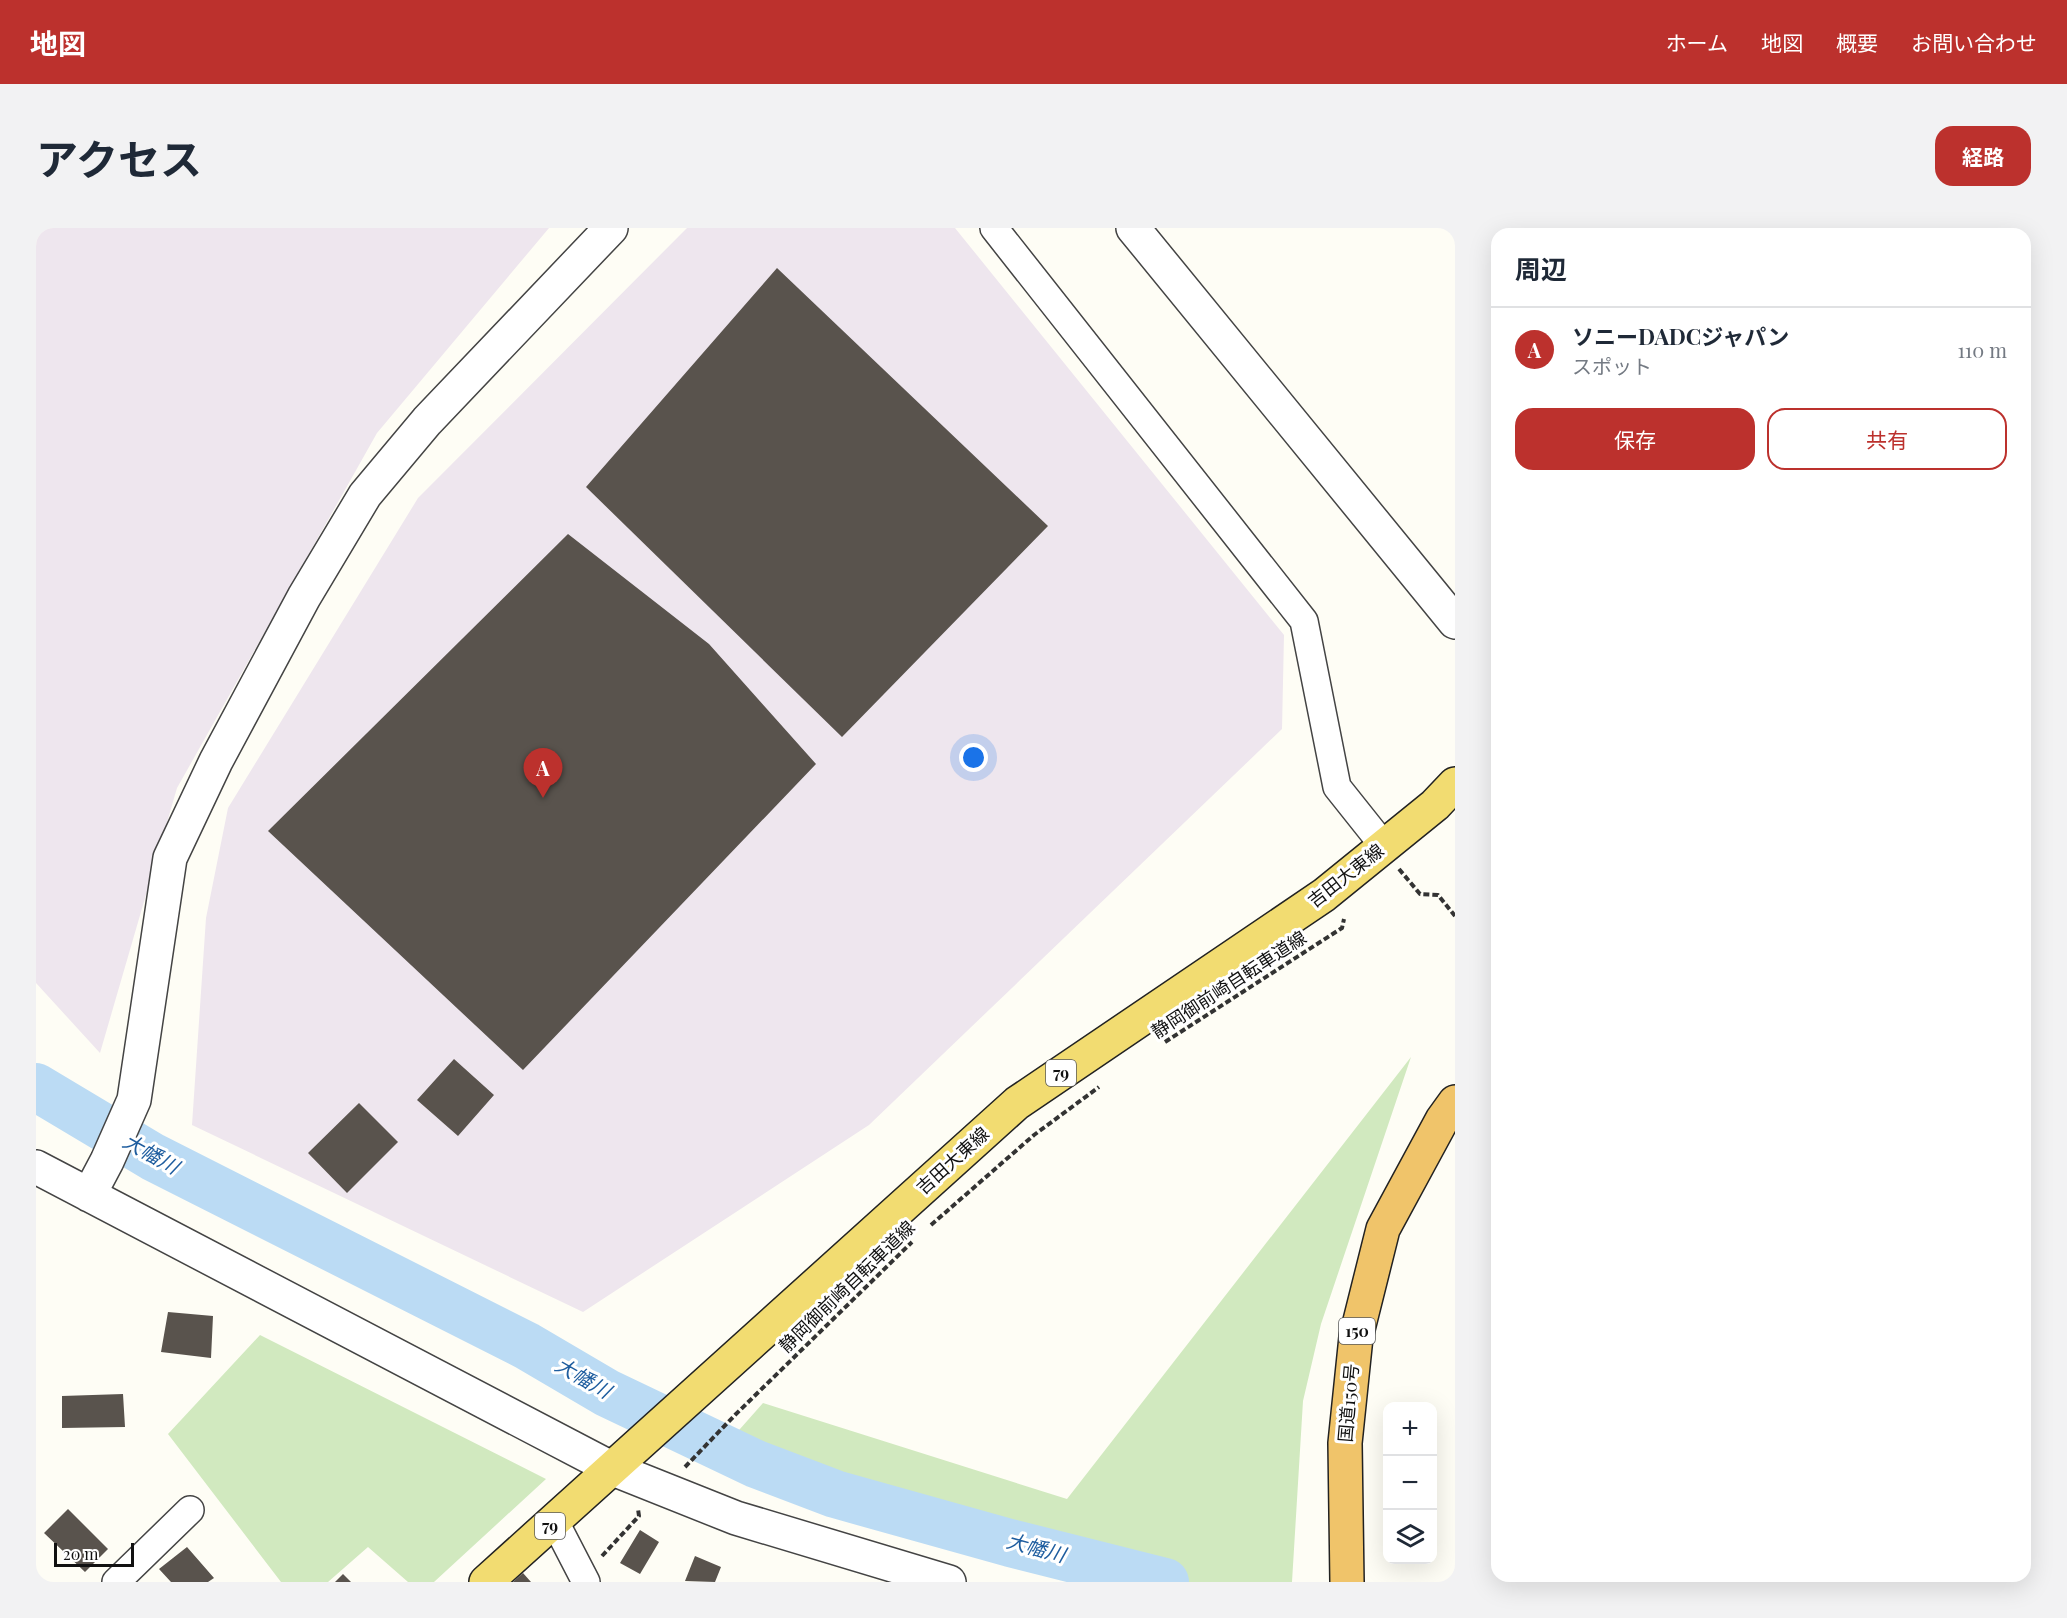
<!DOCTYPE html>
<html lang="ja">
<head>
<meta charset="utf-8">
<style>
  body { margin:0; font-family:"Playfair Display","Noto Sans JP",serif; background:#f2f2f3; color:#1f2937 }
  .controls { position:absolute; right:18px; bottom:18px; display:grid; overflow:hidden; border-radius:12px; box-shadow:0 6px 24px #0002 }
  .controls button { width:54px; height:54px; display:grid; place-items:center; padding:0; border:0; border-bottom:2px solid #e0e1e3; background:#fff; color:#1f2937; font:30px sans-serif }
  .scale { position:absolute; left:18px; bottom:15px; width:80px; box-sizing:border-box; padding-left:6px; border:3px solid #111; border-top:0; font-size:16px; line-height:21px; white-space:nowrap; color:#111; -webkit-text-stroke:4px #fff; paint-order:stroke }
  .you { position:absolute; left:938px; top:530px; width:21px; height:21px; margin:-15px; border:4px solid #fff; border-radius:50%; background:#1a73e8; box-shadow:0 0 0 9px #1a73e833 }
  .badge { display:grid; place-items:center; width:39px; height:39px; border-radius:50%; background:#bc312d; color:#fff; font-size:20px; font-weight:700 }
  .pin { position:absolute; translate:-50% -50px; filter:drop-shadow(0 2px 3px #0008) }
  .pin::after { content:''; position:absolute; top:32px; width:21px; height:18px; background:inherit; clip-path:polygon(0 0,100% 0,50% 100%) }
  .list { margin:0; padding:0; list-style:none }
  h2 { display:flex; justify-content:space-between; align-items:center; height:78px; margin:0; padding:0 24px; font-size:26px }
  h2 small { font-size:20px; font-weight:400; color:#747a83 }
  .list li { display:grid; grid-template-columns:39px 1fr auto; gap:18px; align-items:center; box-sizing:border-box; height:84px; padding:0 24px; border-top:2px solid #e0e1e3 }
  .list b { display:block; font-size:22px; white-space:nowrap }
  .list p { margin:0; font-size:20px; white-space:nowrap; color:#747a83 }
  .list em { font-size:20px; font-style:normal; color:#747a83 }
  .actions { display:flex; gap:12px; padding:18px 24px }
  .actions a { flex:1; padding:14px 0; border:2px solid #bc312d; border-radius:18px; text-align:center; font-size:21px; color:#bc312d }
  .actions .main { background:#bc312d; color:#fff }
  .icon { flex:none; width:33px; height:33px; fill:none; stroke:currentColor; stroke-width:2; stroke-linecap:round; stroke-linejoin:round }
  .map { position:relative; flex:none; width:1419px; height:1354px; overflow:hidden; border-radius:18px }
  header { display:flex; align-items:center; gap:36px; box-sizing:border-box; height:84px; padding:0 30px; background:#bc312d; color:#fff }
  header strong { font-size:28px }
  nav { display:flex; gap:33px; margin-inline-start:auto; font-size:21px }
  .intro { display:flex; align-items:center; justify-content:space-between; box-sizing:border-box; height:144px; padding:0 36px }
  h1 { margin:0; font-size:42px }
  .button { padding:15px 27px; border-radius:18px; background:#bc312d; color:#fff; font-size:21px; font-weight:700 }
  main { display:flex; gap:36px; padding:0 36px }
  aside { flex:1; background:#fff; border-radius:18px; box-shadow:0 6px 24px #0002 }
  .map>svg:first-child { display:block }
  .industrial { fill:#eee6ee }
  .green { fill:#d1e9bf }
  .lines { fill:none; stroke-linecap:round; stroke-linejoin:round }
  .river { stroke:#bbdbf4; stroke-width:48 }
  .building { fill:#59534d }
  .minor-casing { stroke:#444; stroke-width:30 }
  .tertiary-casing { stroke:#444; stroke-width:36 }
  .primary-casing { stroke:#222; stroke-width:36 }
  .trunk-casing { stroke:#222; stroke-width:36 }
  .path { stroke:#333; stroke-width:4; stroke-dasharray:6 3; stroke-linecap:butt }
  .minor { stroke:#fff; stroke-width:27 }
  .tertiary { stroke:#fff; stroke-width:33 }
  .primary { stroke:#f2dc71; stroke-width:33 }
  .trunk { stroke:#f0c46a; stroke-width:33 }
  .labels { text-anchor:middle; stroke-width:6; stroke-linejoin:round; paint-order:stroke }
  .shield { fill:#fff; stroke:#585858; stroke-width:1.5 }
  .shield-label { font-size:16px; font-weight:bold; fill:#111 }
  .street-label { font-size:18px; fill:#111; stroke:#fff }
  .water-label { font-size:20px; font-style:italic; fill:#1e5d9f; stroke:#fff }
</style>
</head>
<body>
<header>
<strong>地図</strong>
<nav><a>ホーム</a><a>地図</a><a>概要</a><a>お問い合わせ</a></nav>
</header>
<div class="intro"><h1>アクセス</h1><a class="button">経路</a></div>
<main>
<div class="map">
<svg width="1419" height="1354" viewBox="0 0 1419 1354">
  <rect width="100%" height="100%" fill="#fefdf5"/>
  <path class="industrial" d="M0 0H513L341 205 141 560 64 825 0 755Z
    M651 0H919L1248 407 1246 501 833 897 547 1084 156 897 170 690 192 580 382 270Z"/>
  <path class="green" d="M1375 829 1285 1096 1267 1173 1256 1354H1133L850 1280 696 1210 727 1175 1031 1271Z
    M224 1107 510 1251 398 1354H372L332 1319 292 1354H245L132 1206Z"/>
  <g class="lines">
    <path class="river" d="M0 859 117 929 491 1118 571 1165 720 1236 799 1266 974 1315 1129 1354"/>
  </g>
  <path class="building" d="M741 40 1012 298 806 509 550 259Z
    M532 306 673 416 780 536 487 842 232 603Z
    M418 831 458 867 422 908 381 872Z
    M323 875 362 914 311 965 272 925Z
    M132 1084 177 1088 175 1130 125 1124Z
    M87 1166 89 1199 26 1200V1168Z
    M32 1281 72 1321 49 1344 8 1305Z
    M604 1302 623 1314 604 1346 584 1335Z
    M151 1319 178 1350 172 1354H135L123 1341Z
    M659 1328 685 1339 679 1354 649 1353Z
    M487 1345 495 1354H477Z
    M307 1346 315 1354H299Z"/>
  <g class="lines">
    <defs>
      <path id="minor" d="M958 0 1268 393 1301 559 1348 618
        M519 1294 550 1354
        M80 1354 154 1282"/>
      <path id="tertiary" d="M1097 0 1419 394
        M0 939 577 1241 700 1290 913 1354
        M53 967 71 933 98 872 134 630 180 533 268 369 329 267 391 193 575 0"/>
      <path id="primary" d="M450 1354 981 875 1288 667 1399 577 1419 556"/>
      <path id="trunk" d="M1311 1354 1309 1215 1320 1109 1347 1001 1406 892 1419 874"/>
    </defs>
    <use href="#minor" class="minor-casing"/>
    <use href="#tertiary" class="tertiary-casing"/>
    <use href="#primary" class="primary-casing"/>
    <use href="#trunk" class="trunk-casing"/>
    <path class="path" d="M1363 641 1384 666 1402 667 1419 688
      M1129 814 1306 700 1308 691
      M895 997 998 907 1063 859
      M649 1239 699 1187 876 1014
      M566 1328 603 1288 602 1281"/>
    <use href="#minor" class="minor"/>
    <use href="#tertiary" class="tertiary"/>
    <use href="#primary" class="primary"/>
    <use href="#trunk" class="trunk"/>
  </g>
  <g class="labels">
    <g class="shield">
      <rect x="1010" y="832" width="30" height="26" rx="4.5"/>
      <rect x="1303" y="1090" width="36" height="26" rx="4.5"/>
      <rect x="499" y="1285" width="30" height="26" rx="4.5"/>
    </g>
    <g class="shield-label">
      <text x="1025" y="851">79</text>
      <text x="1321" y="1109">150</text>
      <text x="514" y="1304">79</text>
    </g>
    <g class="street-label">
      <text transform="translate(1310 648) rotate(-38)" y="6">吉田大東線</text>
      <text transform="translate(1193 757) rotate(-33)" y="6">静岡御前崎自転車道線</text>
      <text transform="translate(917 933) rotate(-42)" y="6">吉田大東線</text>
      <text transform="translate(811 1059) rotate(-44)" y="6">静岡御前崎自転車道線</text>
      <text transform="translate(1313 1175) rotate(-85)" y="6">国道150号</text>
    </g>
    <g class="water-label">
      <text transform="translate(115 926) rotate(29)" y="7">大幡川</text>
      <text transform="translate(547 1150) rotate(30)" y="7">大幡川</text>
      <text transform="translate(1000 1320) rotate(15)" y="7">大幡川</text>
    </g>
  </g>
</svg>
<div class="controls">
<button>+</button>
<button>−</button>
<button><svg class="icon" aria-label="layers" viewBox="0 0 24 24"><path d="M12 4l9 5-9 5-9-5zM3 14l9 5 9-5"/></svg></button>
</div>
<div class="scale">20 m</div>
<div class="you"></div>
<div class="pin badge" style="left:507px;top:570px">A</div>
</div>
<aside>
<h2>周辺<small></small></h2>
<ul class="list">
<li><span class="badge">A</span><div><b>ソニーDADCジャパン</b><p>スポット</p></div><em>110 m</em></li>
</ul>
<div class="actions"><a class="main">保存</a><a>共有</a></div>
</aside>
</main>
</body>
</html>
